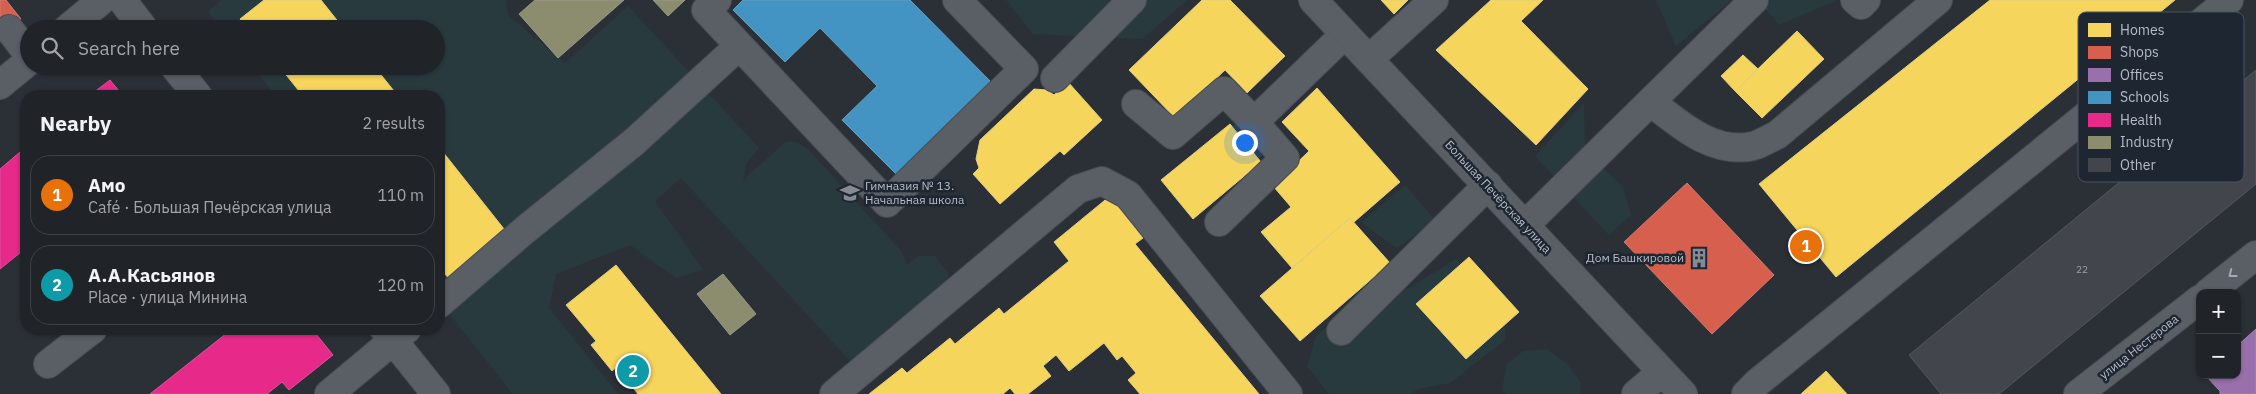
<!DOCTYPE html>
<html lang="en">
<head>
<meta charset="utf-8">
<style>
  body { margin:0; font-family:"IBM Plex Sans",sans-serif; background:#282c31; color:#f1f3f6 }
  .controls { position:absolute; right:15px; bottom:15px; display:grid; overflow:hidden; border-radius:10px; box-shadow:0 1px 4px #0004 }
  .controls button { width:45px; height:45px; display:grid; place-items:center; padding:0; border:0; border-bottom:1px solid #3d4146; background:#202429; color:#f1f3f6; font:25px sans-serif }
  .you { position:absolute; left:1244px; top:142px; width:18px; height:18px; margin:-12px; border:4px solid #fff; border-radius:50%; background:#1a73e8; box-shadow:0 0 0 8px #1a73e833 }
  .badge { display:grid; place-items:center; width:32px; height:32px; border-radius:50%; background:#b45309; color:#fff; font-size:16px; font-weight:700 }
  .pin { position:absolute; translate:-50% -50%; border:2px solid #fff; box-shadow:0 1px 5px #0006 }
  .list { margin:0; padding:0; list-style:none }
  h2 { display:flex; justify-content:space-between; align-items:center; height:65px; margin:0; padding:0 20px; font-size:21px }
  h2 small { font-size:16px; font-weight:400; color:#a2a4a8 }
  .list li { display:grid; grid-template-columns:32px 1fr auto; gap:15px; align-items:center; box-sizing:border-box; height:80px; margin:0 10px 10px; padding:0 10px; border:1px solid #3d4146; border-radius:20px }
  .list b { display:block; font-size:19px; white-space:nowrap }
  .list p { margin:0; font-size:16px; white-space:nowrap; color:#a2a4a8 }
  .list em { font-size:16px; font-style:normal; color:#a2a4a8 }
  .icon { flex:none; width:28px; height:28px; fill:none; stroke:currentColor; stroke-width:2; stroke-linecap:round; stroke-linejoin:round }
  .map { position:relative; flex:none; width:2256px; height:394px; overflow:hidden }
  .search { position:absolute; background:#202429; box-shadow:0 1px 4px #0004; left:20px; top:20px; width:425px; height:55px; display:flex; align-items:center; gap:12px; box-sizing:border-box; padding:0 18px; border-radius:28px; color:#a2a4a8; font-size:19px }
  .panel { position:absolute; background:#202429; box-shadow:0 1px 4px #0004; left:20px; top:90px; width:425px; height:245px; border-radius:20px }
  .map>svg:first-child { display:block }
  .green { fill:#283a3d }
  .homes { fill:#f6d55c; stroke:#e2ce7c }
  .shops { fill:#d6604d; stroke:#cc7c72 }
  .offices { fill:#9970ab; stroke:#a187b3 }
  .schools { fill:#4393c3; stroke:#659fc4 }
  .health { fill:#e7298a; stroke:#d8559c }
  .industry { fill:#8c8c6e; stroke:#989a89 }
  .building { fill:#42464c; stroke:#52575f }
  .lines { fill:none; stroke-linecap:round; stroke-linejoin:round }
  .minor-casing { stroke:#484c52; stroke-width:30 }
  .minor { stroke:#5a5e65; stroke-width:28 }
  .tram { stroke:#595d62; stroke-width:1 }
  .oneway { stroke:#a3a9b3 }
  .labels { text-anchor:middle; stroke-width:5; stroke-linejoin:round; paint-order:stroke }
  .number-label { font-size:10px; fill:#989ea8 }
  .poi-label { font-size:12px; fill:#b5bcc7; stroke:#1e2631; text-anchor:start }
  .street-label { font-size:12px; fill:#b5bcc7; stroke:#1e2631 }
  .key { fill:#1e2631; stroke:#4b535e; stroke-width:1 }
  .key-label { font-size:14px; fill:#b5bcc7 }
</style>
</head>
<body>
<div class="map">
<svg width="2256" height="394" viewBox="0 0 2256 394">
  <rect width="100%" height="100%" fill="#2b3037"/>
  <path class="green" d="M221 0H506L508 15 565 63 628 6 759 148 746 164 743 184 748 175 786 142C795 140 800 143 808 149L901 251 907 265 918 256H935L949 274 945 289 852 363 681 178 655 201 703 270 676 278 630 245 556 274 549 308 618 394H513L439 301V96H276L252 66H436V29H222L208 12Z
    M1006 0H1187L1142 39 1033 34Z
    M1656 0H1732L1676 46Z
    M1758 0H1835V1L1779 25Z
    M1584 103 1585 150 1623 187 1631 215 1609 235 1535 156Z
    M1405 185 1436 221 1397 248 1361 223Z
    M1456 259 1506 306 1505 340 1450 383 1418 389 1410 394H1329L1307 366 1316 336 1362 295 1409 288Z
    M1547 349 1567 364 1581 383 1580 394H1507L1502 391 1506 365 1523 351Z"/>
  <path class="homes" d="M264 0H321L344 29H248L240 19Z
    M1202 0H1230L1285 56 1247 93 1225 70 1175 118 1129 70Z
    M1381 0H1408L1394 14Z
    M1491 0H1543L1521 21 1588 89 1536 145 1436 50Z
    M1990 0H2175L1836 277 1759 184Z
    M1797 31 1824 59 1762 118 1735 91Z
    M1743 55 1758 69 1735 91 1721 76Z
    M279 66H374L398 96H303Z
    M1068 82 1102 120 1064 155 1060 151 1000 204 973 174 979 168 976 159 980 140 1034 89 1047 90 1054 95Z
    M1317 88 1400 182 1354 222 1350 218 1292 268 1261 232 1291 207 1273 186 1309 151 1282 122Z
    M1230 124 1261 162 1193 219 1161 180Z
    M439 147 508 234 450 280 439 267Z
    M1110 196 1143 238 1135 244 1259 394H1140L1128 380 1136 373 1122 356 1117 360 1104 343 1069 371 1056 355 1043 366 1051 376 1028 394H1015L1010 388 1003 394H869L902 368 907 373 950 338 955 344 999 308 1004 314 1069 261 1054 242Z
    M1350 218 1390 263 1300 341 1260 296Z
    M1469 257 1519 312 1466 359 1416 304Z
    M616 265 721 394H638L617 367 612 371 591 345 596 341 566 305Z
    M1826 371 1847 394H1801Z"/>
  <path class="shops" d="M0 0H6L21 19 0 36Z
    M1687 183 1774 275 1712 334 1624 242Z"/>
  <path class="offices" d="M2256 329V394H2220V391L2206 376 2237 375V346Z"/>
  <path class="schools" d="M743 0H910L991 82 897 175 842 120 877 86 820 28 785 62 733 10Z"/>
  <path class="health" d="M110 80 123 96H89Z
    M26 147V248L0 269V169Z
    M232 329H312L333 355 289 390 282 382 267 394H150Z"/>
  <path class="industry" d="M535 0H624L558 58 519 14Z
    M653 0H685L668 16Z
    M723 274 756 314 730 335 697 294Z"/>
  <path class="building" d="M2256 70V184L1999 394H1941L1909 355Z"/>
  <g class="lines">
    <defs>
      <path id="minor" d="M122 0 144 29
        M717 0 706 10 887 203 1024 69 957 0
        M1313 0 1683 394
        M1855 0 1861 5 1866 0
        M9 29 29 55
        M67 29 102 0
        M1369 59 1434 0
        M174 66 198 96
        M1055 78 1132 0
        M0 85 29 61
        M1651 102C1679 124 1713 155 1753 146 1761 144 1770 138 1777 135L1938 0
        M1136 104 1173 135 1224 91 1254 122
        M1219 222 1285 158 1254 122 1345 34
        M1525 225 1754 0
        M2208 293 2256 255
        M439 304 526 229 634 142 739 46
        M384 329 436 394
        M1341 331 1488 185
        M48 364 93 329
        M329 394 407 329
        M834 394 1078 189 1102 181 1128 195 1288 394
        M1636 394 1662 372
        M1746 394 1757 383 2229 0
        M2078 394 2200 299"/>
    </defs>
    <use href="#minor" class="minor-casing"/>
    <use href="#minor" class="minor"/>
    <path class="tram" d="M1298 0 1669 394
      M1326 0 1698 394"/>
  </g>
  <defs><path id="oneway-chevron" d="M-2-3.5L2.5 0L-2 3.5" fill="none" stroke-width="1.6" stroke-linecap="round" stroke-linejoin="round" transform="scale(1.25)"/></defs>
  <use class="oneway" href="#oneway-chevron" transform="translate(2232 274) rotate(142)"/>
  <defs>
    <symbol id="school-bare" viewBox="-9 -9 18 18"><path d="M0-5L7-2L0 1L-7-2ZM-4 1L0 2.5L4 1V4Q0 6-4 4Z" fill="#858b95" stroke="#1e2631" stroke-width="2.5" paint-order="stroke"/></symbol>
    <symbol id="building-bare" viewBox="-9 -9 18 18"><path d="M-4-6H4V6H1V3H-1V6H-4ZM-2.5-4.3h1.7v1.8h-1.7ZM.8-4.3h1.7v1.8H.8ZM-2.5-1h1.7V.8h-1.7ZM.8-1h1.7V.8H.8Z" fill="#858b95" stroke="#1e2631" stroke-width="2.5" paint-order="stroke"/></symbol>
  </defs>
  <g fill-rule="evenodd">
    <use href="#school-bare" x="836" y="179" width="28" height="28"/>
    <use href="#building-bare" x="1685" y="244" width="28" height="28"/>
  </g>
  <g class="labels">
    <g class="number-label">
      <text x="2082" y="273">22</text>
    </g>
    <g class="poi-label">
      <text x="865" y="190">Гимназия № 13.<tspan x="865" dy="14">Начальная школа</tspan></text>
      <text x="1684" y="262" text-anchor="end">Дом Башкировой</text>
    </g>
    <g class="street-label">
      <text transform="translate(1498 197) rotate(47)" y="4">Большая Печёрская улица</text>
      <text transform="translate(2139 347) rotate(-38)" y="4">улица Нестерова</text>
    </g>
  </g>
  <rect x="2078" y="12" width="166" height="170" rx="8" class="key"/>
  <rect x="2088" y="23" width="23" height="14" fill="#f6d55c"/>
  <rect x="2088" y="46" width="23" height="13" fill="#d6604d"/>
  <rect x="2088" y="68" width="23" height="14" fill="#9970ab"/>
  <rect x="2088" y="91" width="23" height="13" fill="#4393c3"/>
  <rect x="2088" y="113" width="23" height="14" fill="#e7298a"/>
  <rect x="2088" y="136" width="23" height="13" fill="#8c8c6e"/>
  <rect x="2088" y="158" width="23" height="14" fill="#42464c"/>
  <g class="key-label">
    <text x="2120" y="35">Homes</text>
    <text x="2120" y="57">Shops</text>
    <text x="2120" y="80">Offices</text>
    <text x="2120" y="102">Schools</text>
    <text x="2120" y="125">Health</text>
    <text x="2120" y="147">Industry</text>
    <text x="2120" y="170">Other</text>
  </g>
</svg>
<div class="controls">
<button>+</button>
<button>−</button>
</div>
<div class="you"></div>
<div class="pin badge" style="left:1806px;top:246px;background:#e8710a">1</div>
<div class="pin badge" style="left:633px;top:371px;background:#0f9aa8">2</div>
<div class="search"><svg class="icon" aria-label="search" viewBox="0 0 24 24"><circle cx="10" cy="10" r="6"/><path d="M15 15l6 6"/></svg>Search here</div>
<section class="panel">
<h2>Nearby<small>2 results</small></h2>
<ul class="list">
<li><span class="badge" style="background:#e8710a">1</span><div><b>Амо</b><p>Café · Большая Печёрская улица</p></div><em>110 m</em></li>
<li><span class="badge" style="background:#0f9aa8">2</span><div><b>А.А.Касьянов</b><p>Place · улица Минина</p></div><em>120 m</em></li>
</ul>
</section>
</div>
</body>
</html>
